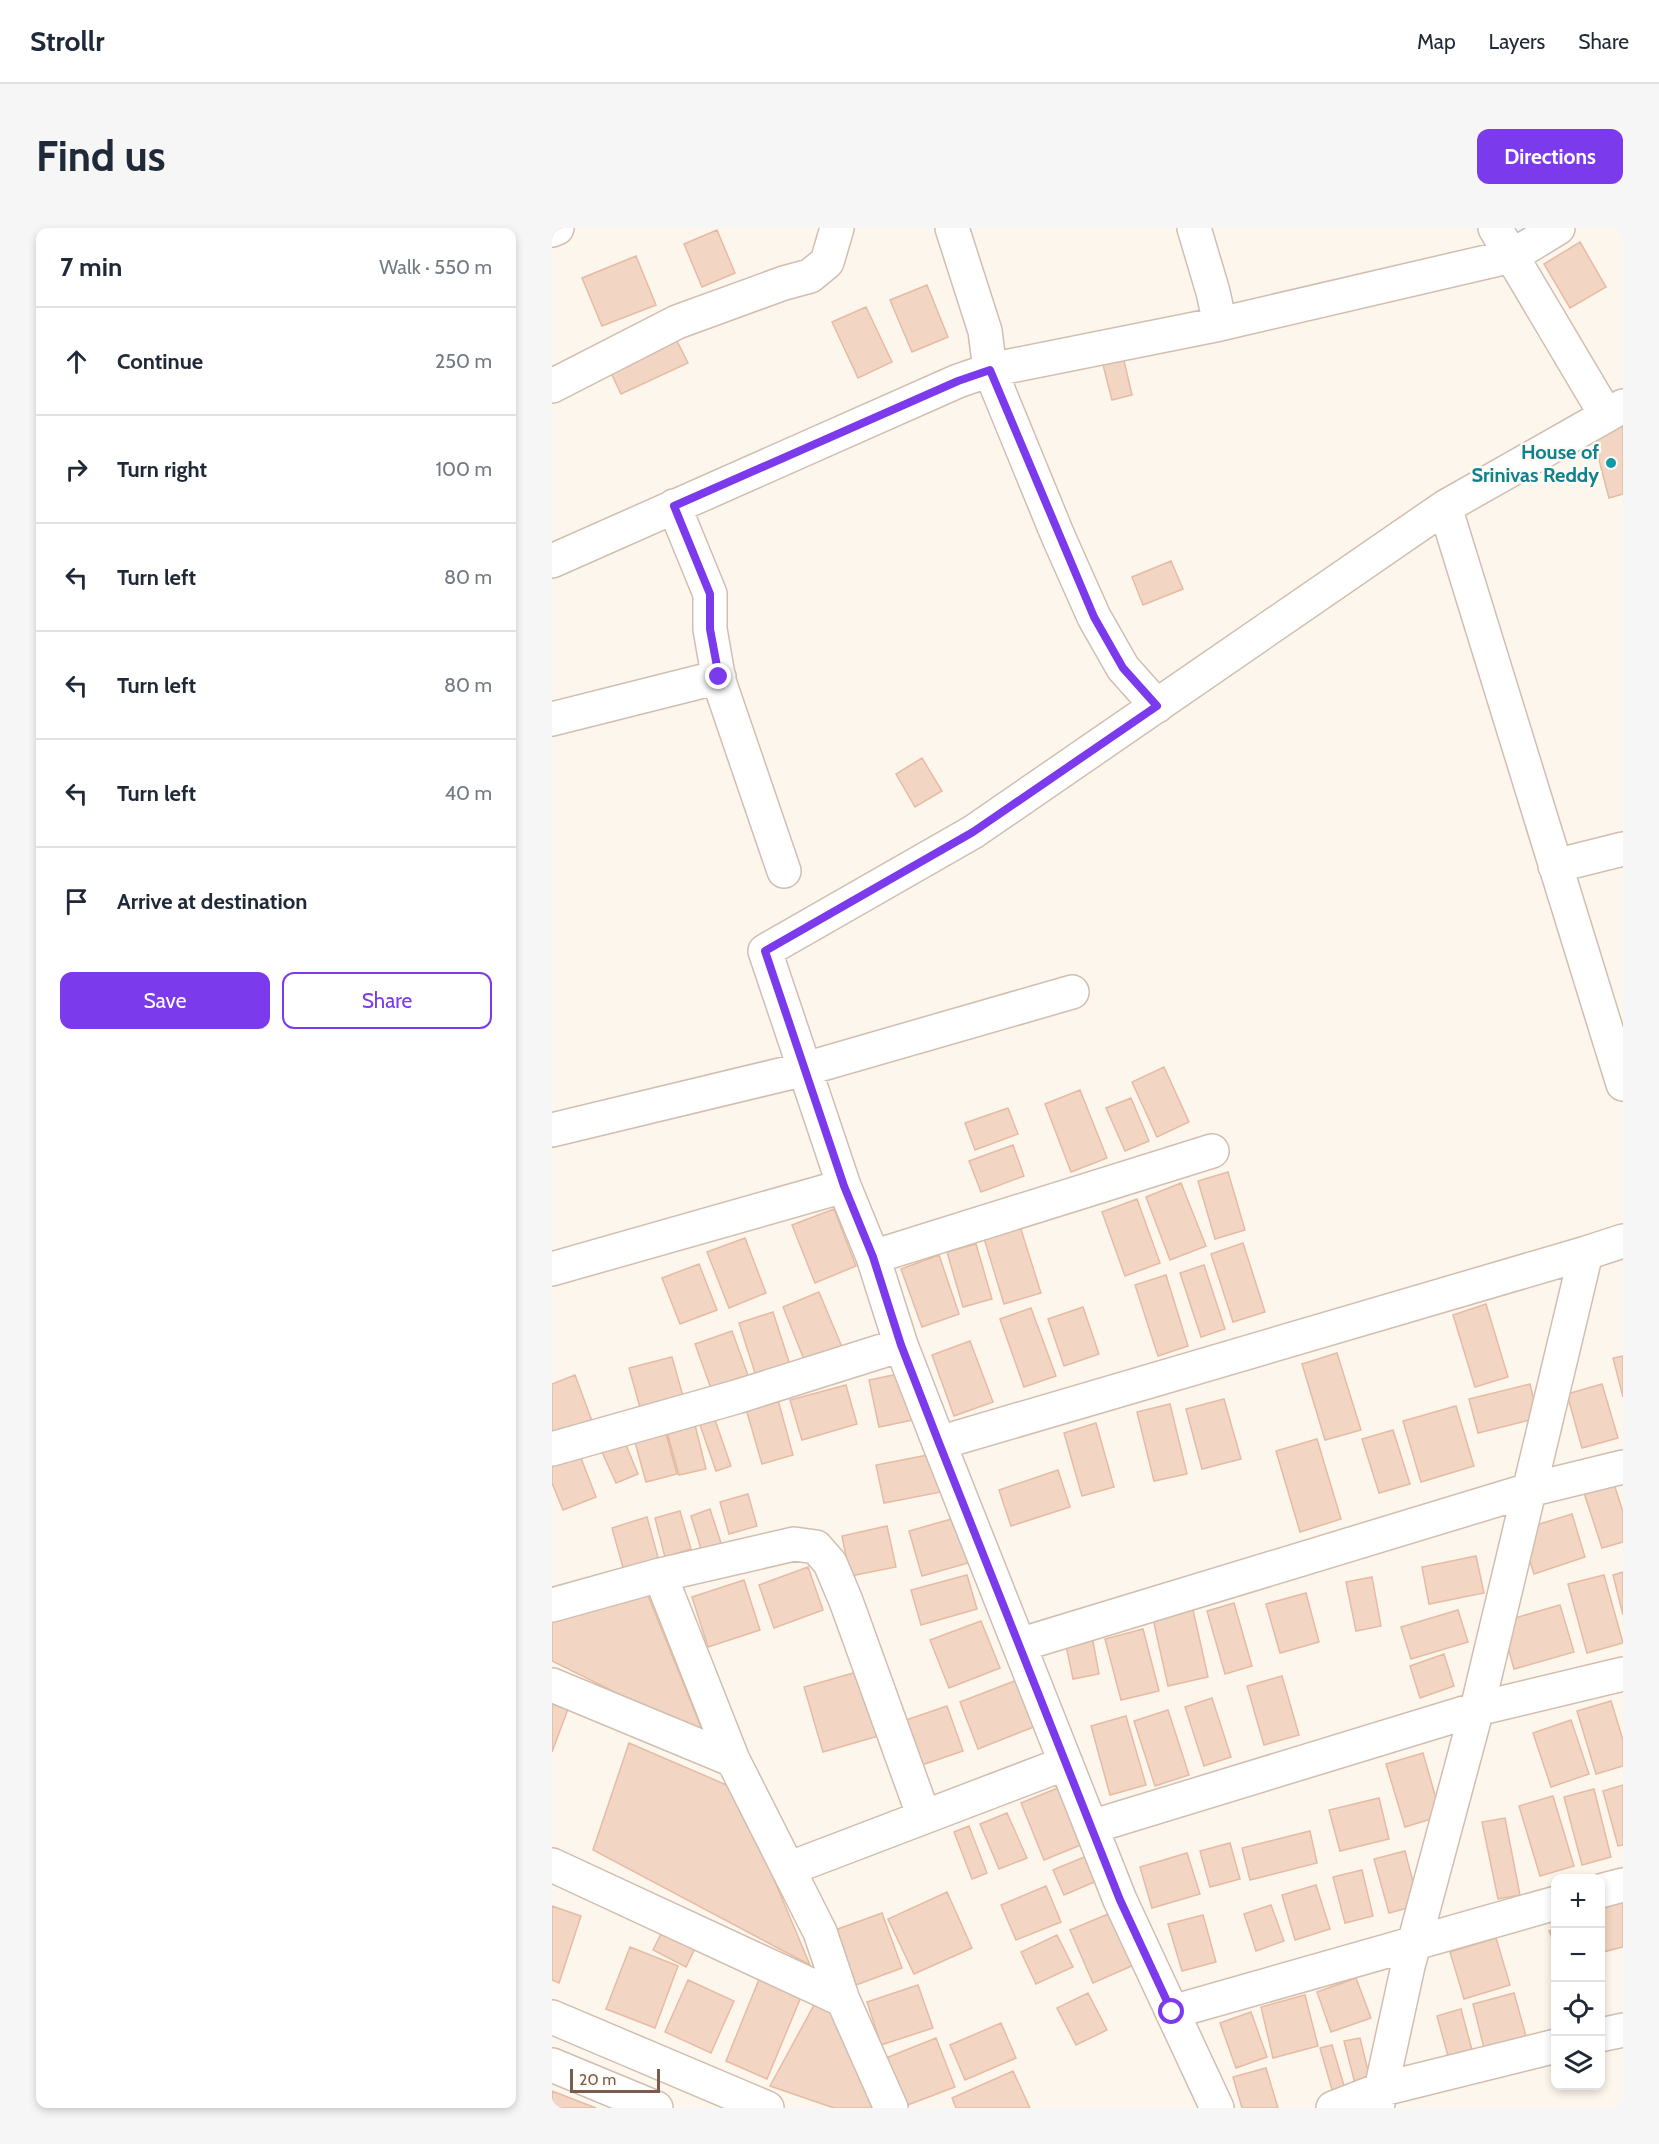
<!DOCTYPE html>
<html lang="en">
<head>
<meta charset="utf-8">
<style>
  body { margin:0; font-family:Cabin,sans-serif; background:#f6f6f7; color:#1f2937 }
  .controls { position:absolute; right:18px; bottom:18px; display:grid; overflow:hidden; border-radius:12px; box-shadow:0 3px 9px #0003 }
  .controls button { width:54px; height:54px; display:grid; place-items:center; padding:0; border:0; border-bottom:2px solid #e0e1e3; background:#fff; color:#1f2937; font:30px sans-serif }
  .scale { position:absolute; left:18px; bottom:15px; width:90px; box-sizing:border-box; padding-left:6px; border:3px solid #7a5c4d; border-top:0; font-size:16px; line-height:21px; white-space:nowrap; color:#7a5c4d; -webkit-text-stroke:4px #fffaf3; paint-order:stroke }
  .stop { position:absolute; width:18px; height:18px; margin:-14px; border:4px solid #7c3aed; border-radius:50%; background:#fff }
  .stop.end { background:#7c3aed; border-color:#fff; box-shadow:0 2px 6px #0008 }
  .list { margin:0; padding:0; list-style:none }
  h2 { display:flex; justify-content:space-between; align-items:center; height:78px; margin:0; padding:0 24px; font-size:26px }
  h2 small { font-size:20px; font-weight:400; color:#747a83 }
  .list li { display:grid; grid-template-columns:39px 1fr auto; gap:18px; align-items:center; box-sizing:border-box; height:108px; padding:0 24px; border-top:2px solid #e0e1e3 }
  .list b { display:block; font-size:22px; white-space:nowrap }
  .list em { font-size:20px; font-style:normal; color:#747a83 }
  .actions { display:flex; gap:12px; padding:18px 24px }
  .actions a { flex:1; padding:14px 0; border:2px solid #7c3aed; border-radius:12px; text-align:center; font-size:21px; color:#7c3aed }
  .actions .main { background:#7c3aed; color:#fff }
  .icon { flex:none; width:33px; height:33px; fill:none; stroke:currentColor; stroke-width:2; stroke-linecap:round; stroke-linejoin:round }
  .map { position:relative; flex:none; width:1071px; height:1880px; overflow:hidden; border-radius:12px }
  header { display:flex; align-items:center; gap:36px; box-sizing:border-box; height:84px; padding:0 30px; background:#fff; border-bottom:2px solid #e0e1e3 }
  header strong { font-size:28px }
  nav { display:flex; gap:33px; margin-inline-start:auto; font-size:21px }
  .intro { display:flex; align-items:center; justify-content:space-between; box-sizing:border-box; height:144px; padding:0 36px }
  h1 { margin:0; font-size:42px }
  .button { padding:15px 27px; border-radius:12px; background:#7c3aed; color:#fff; font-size:21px; font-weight:700 }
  main { display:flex; gap:36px; padding:0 36px }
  aside { flex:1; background:#fff; border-radius:12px; box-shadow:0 3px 9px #0003 }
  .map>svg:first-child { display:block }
  .building { fill:#f3d5c3; stroke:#e6bba3; stroke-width:1.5 }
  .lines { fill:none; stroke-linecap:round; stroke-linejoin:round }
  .minor-casing { stroke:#d1beb0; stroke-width:36 }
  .minor { stroke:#fff; stroke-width:33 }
  .route { stroke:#7c3aed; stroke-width:8 }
  .culture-dot { fill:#0f9aa8; stroke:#fffaf3; stroke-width:2 }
  .labels { text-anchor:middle; stroke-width:5; stroke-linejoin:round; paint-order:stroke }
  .culture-label { font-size:20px; font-weight:bold; fill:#0d838f; stroke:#fffaf3; text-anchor:end }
</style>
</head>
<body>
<header>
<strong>Strollr</strong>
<nav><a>Map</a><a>Layers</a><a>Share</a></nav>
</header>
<div class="intro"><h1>Find us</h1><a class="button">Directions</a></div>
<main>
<aside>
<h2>7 min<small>Walk · 550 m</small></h2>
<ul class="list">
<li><svg class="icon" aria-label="ahead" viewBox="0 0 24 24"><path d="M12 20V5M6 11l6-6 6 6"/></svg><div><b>Continue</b></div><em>250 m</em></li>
<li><svg class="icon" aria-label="right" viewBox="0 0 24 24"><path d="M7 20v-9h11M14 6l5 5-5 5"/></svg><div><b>Turn right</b></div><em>100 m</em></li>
<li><svg class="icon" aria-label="left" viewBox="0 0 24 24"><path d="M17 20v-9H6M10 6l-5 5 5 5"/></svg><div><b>Turn left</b></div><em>80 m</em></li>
<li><svg class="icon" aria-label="left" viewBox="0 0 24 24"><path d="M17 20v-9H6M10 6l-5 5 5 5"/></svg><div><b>Turn left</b></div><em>80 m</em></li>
<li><svg class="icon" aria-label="left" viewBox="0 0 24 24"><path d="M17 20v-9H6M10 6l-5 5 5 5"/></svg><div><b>Turn left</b></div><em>40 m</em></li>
<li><svg class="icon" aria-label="arrive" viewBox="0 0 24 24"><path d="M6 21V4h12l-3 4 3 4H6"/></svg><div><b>Arrive at destination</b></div></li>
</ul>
<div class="actions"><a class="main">Save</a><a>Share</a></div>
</aside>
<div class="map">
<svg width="1071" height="1880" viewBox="0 0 1071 1880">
  <rect width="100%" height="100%" fill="#fdf6ec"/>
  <path class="building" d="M165 2 183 45 150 59 132 16Z
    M1028 14 1054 59 1018 80 992 36Z
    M84 28 104 77 50 98 30 50Z
    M375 57 396 109 360 124 338 72Z
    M314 79 340 134 306 150 280 94Z
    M119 101 136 135 69 166 53 132Z
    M570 124 580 167 560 172 549 129Z
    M1071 197V266L1057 270 1040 205Z
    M619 333 631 361 591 377 580 349Z
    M370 530 390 563 363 579 344 546Z
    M612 839 637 894 605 909 580 854Z
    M528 862 555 930 519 944 493 876Z
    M579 870 597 913 573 923 554 880Z
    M456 880 466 906 423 922 413 895Z
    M461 917 472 948 429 964 417 933Z
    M676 944 693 1002 663 1011 646 953Z
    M629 955 654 1018 618 1032 594 969Z
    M585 971 608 1035 573 1048 550 984Z
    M282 981 304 1038 263 1055 240 997Z
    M467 995 489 1065 452 1076 431 1007Z
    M193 1010 214 1065 177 1080 155 1024Z
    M691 1015 713 1084 681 1094 659 1026Z
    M424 1016 440 1071 411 1079 395 1024Z
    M387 1027 407 1086 370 1099 349 1041Z
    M147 1036 165 1082 128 1096 110 1050Z
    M652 1037 673 1101 649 1109 628 1045Z
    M614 1047 636 1118 606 1128 583 1057Z
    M267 1064 290 1119 253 1134 231 1079Z
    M934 1076 956 1149 923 1159 901 1087Z
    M531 1079 547 1126 512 1138 496 1091Z
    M479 1080 504 1148 472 1159 448 1091Z
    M221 1084 238 1137 204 1148 187 1095Z
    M180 1103 197 1150 160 1163 143 1116Z
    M418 1113 441 1174 402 1188 380 1127Z
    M785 1125 809 1202 773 1212 750 1136Z
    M1071 1128V1169L1061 1130Z
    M120 1129 132 1172 89 1183 77 1140Z
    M356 1144 366 1191 327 1199 317 1152Z
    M23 1147 40 1193 0 1208V1156Z
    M978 1156 986 1190 926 1205 917 1171Z
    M1050 1156 1066 1210 1030 1220 1015 1166Z
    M294 1157 305 1196 250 1212 238 1172Z
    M672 1171 689 1231 650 1241 634 1181Z
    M226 1172 241 1227 210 1236 194 1181Z
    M618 1176 635 1246 602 1253 585 1184Z
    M904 1178 922 1238 869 1254 851 1193Z
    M162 1189 179 1238 164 1243 147 1194Z
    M544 1195 562 1259 530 1268 512 1205Z
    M143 1197 154 1241 127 1247 115 1204Z
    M841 1202 858 1256 827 1265 810 1211Z
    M114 1206 125 1246 94 1254 83 1214Z
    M765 1211 789 1291 748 1304 724 1223Z
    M72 1212 86 1246 64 1255 49 1222Z
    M27 1225 44 1269 11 1282 0 1255V1235Z
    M381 1226 389 1264 332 1275 324 1237Z
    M506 1242 518 1279 459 1298 447 1262Z
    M1062 1256 1071 1284V1314L1050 1320 1032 1265Z
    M196 1266 205 1298 177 1306 168 1274Z
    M158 1281 170 1318 150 1324 139 1288Z
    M128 1283 139 1321 113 1329 103 1290Z
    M1020 1286 1033 1329 982 1346 968 1302Z
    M95 1289 107 1333 72 1343 60 1300Z
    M403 1290 416 1335 370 1348 357 1303Z
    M335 1298 344 1339 298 1348 290 1308Z
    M924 1328 932 1365 877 1376 870 1339Z
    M256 1339 271 1382 222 1400 207 1357Z
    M1071 1344V1387L1061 1347Z
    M415 1347 425 1381 369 1397 359 1362Z
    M1052 1347 1071 1415 1035 1425 1016 1356Z
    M820 1349 829 1398 804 1403 794 1354Z
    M192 1352 208 1402 156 1419 140 1369Z
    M93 1360 153 1509 0 1433V1389Z
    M754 1365 767 1414 728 1425 714 1376Z
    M682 1375 700 1438 673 1446 655 1383Z
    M1008 1377 1022 1424 962 1441 949 1394Z
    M641 1382 656 1449 616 1458 601 1391Z
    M906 1382 916 1414 859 1431 849 1399Z
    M429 1393 448 1440 397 1460 378 1412Z
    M591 1401 607 1463 569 1472 553 1411Z
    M539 1403 547 1446 521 1451 512 1408Z
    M892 1426 902 1458 868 1470 858 1438Z
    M312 1442 330 1507 271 1524 252 1459Z
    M730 1448 747 1507 712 1517 695 1458Z
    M465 1452 484 1498 426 1521 408 1474Z
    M660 1470 679 1529 652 1538 633 1479Z
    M1059 1473 1071 1512V1538L1044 1546 1025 1483Z
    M0 1475 16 1481 0 1524Z
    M395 1478 411 1523 367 1538 351 1493Z
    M616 1482 637 1547 603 1558 582 1493Z
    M574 1488 594 1557 558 1567 539 1498Z
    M1019 1492 1037 1546 999 1559 981 1505Z
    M77 1515 184 1561 258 1737 41 1622Z
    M871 1525 889 1588 853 1599 834 1536Z
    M1071 1557V1617L1066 1618 1051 1563Z
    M508 1559 531 1616 492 1632 469 1575Z
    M1042 1561 1059 1629 1030 1637 1012 1569Z
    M1001 1568 1022 1638 988 1648 967 1578Z
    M827 1570 837 1611 788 1623 777 1582Z
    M455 1585 475 1630 447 1641 428 1596Z
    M953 1590 968 1667 946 1671 930 1594Z
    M417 1598 435 1645 420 1651 402 1604Z
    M758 1603 765 1635 698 1652 690 1620Z
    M678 1615 688 1651 658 1659 648 1623Z
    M853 1623 867 1677 837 1685 822 1631Z
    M635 1625 648 1666 600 1680 588 1639Z
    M537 1627 547 1652 512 1667 501 1642Z
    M810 1642 821 1688 793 1695 781 1649Z
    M764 1657 778 1701 743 1712 730 1667Z
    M494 1658 509 1694 464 1712 449 1677Z
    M395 1664 420 1720 362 1746 336 1691Z
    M1071 1674V1719L1051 1724 1048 1714V1680Z
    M719 1677 732 1713 704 1723 692 1686Z
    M0 1678 29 1688 7 1755 0 1752Z
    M561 1684 584 1736 541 1755 518 1702Z
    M330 1685 350 1740 304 1757 283 1702Z
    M651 1687 664 1734 630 1743 616 1696Z
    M117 1690 150 1706 134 1739 101 1722Z
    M1004 1700V1719L997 1703Z
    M505 1707 521 1739 484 1756 469 1724Z
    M944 1710 958 1757 912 1771 898 1724Z
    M78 1719 126 1738 103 1800 54 1781Z
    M212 1739 254 1757 215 1851 174 1833Z
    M804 1750 819 1790 779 1804 765 1764Z
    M136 1752 182 1773 159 1825 113 1804Z
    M274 1755 327 1880H282L218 1858Z
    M366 1757 381 1800 329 1817 315 1774Z
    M536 1765 555 1802 524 1817 505 1780Z
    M962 1765 974 1808 932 1820 921 1776Z
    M753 1767 766 1818 721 1830 709 1779Z
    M909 1781 920 1822 896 1828 885 1788Z
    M699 1784 715 1829 684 1840 668 1795Z
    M449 1795 464 1830 413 1852 398 1817Z
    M384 1810 403 1859 353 1878 334 1830Z
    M808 1810 820 1859 805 1863 792 1813Z
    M780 1817 793 1861 781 1865 768 1820Z
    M714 1840 726 1880H690L681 1849Z
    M461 1843 478 1880H404L400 1870Z
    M0 1863 44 1880H0Z"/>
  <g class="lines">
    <defs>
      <path id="minor" d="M400 0 433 103 438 142 506 308 542 389 571 440 605 478
        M642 0 661 64 668 96
        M943 0 1054 187
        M0 2 5 0
        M0 158 125 94 232 55 258 48 275 34 285 0
        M122 278 158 366V401L167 453 232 643
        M893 279 1071 856
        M0 333 406 153 438 142 668 96 960 28 1006 0
        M0 491 167 449
        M1003 638 1071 621
        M0 902 253 841 520 764
        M292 958 213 723 421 604 893 279 1071 178
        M321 1029 660 923
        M0 1041 292 958 321 1029 349 1117
        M0 1221 184 1169 349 1117 387 1215
        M108 1347 242 1316 264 1319 278 1335 294 1373 372 1589
        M0 1377 108 1347 181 1532
        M467 1417 977 1262 1071 1239
        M0 1457 181 1532 268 1704 291 1772 339 1880
        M539 1599 925 1481 1034 1025 1071 1013
        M0 1637 291 1772
        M236 1641 514 1535
        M1048 1663 1071 1657
        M620 1784 1004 1675
        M0 1789 215 1880
        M1048 1807 1071 1802
        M0 1837 104 1880
        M665 1880 568 1672 387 1215 1034 1025
        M781 1880 827 1862 1004 1818
        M825 1880 856 1738 925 1481 1071 1446"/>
    </defs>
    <use href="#minor" class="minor-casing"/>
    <use href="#minor" class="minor"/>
  </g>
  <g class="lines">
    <path class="route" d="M167 449 158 401V366L122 278 406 153 438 142 542 389 571 440 605 478 421 604 213 723 292 958 321 1029 349 1117 387 1215 568 1672 620 1784"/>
  </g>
  <circle class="culture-dot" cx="1059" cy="235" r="6"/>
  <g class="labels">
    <g class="culture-label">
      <text x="1047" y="231">House of<tspan x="1047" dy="23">Srinivas Reddy</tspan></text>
    </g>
  </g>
</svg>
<div class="controls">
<button>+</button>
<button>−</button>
<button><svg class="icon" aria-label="locate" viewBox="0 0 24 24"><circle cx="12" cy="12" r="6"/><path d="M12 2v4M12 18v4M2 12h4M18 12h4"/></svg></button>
<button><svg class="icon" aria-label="layers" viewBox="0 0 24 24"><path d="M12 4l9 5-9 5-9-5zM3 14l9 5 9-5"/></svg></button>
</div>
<div class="scale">20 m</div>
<div class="stop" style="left:620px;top:1784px"></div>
<div class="stop end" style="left:167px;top:449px"></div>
</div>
</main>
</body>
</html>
